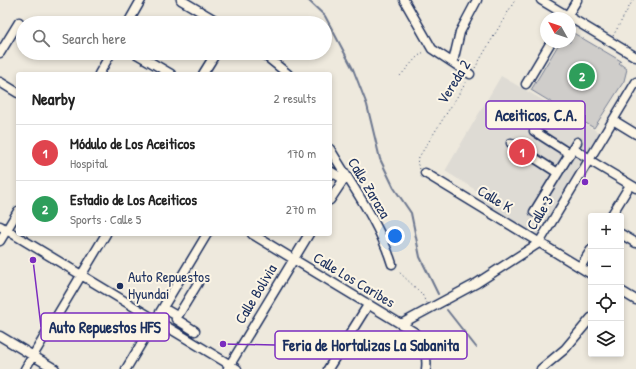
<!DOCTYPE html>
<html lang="en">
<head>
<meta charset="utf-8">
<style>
  body { margin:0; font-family:"Patrick Hand",sans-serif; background:#f2f2f2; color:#222 }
  .controls { position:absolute; right:12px; bottom:12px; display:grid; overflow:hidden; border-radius:4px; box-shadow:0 2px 6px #0003 }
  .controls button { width:36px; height:36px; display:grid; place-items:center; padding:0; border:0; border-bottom:1px solid #e0e0e0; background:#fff; color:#222; font:20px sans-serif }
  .compass { position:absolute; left:540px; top:12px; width:36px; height:36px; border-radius:50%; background:#fff; box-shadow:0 2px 6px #0003; rotate:310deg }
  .you { position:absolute; left:395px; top:236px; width:14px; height:14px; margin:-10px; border:3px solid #fff; border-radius:50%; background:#1a73e8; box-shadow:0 0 0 6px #1a73e833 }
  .badge { display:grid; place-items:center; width:26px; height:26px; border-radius:50%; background:#d93025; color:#fff; font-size:13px; font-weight:700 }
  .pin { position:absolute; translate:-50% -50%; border:2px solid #fff; box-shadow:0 1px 4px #0006 }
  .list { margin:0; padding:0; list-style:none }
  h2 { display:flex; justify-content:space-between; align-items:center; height:52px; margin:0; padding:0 16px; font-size:17px }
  h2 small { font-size:13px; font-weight:400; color:#767676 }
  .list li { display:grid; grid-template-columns:26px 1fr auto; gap:12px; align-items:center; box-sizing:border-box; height:56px; padding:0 16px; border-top:1px solid #e0e0e0 }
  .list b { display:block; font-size:15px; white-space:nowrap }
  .list p { margin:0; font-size:13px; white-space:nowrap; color:#767676 }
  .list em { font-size:13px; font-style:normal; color:#767676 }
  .icon { flex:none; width:22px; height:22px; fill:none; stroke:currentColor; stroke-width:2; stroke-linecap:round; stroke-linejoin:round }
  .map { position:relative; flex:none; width:636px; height:369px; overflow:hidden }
  .search { position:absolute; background:#fff; box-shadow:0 2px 6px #0003; left:16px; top:16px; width:316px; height:44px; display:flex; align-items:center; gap:10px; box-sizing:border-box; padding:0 14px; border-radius:22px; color:#767676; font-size:15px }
  .panel { position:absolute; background:#fff; box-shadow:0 2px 6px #0003; left:16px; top:72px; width:316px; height:164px; border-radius:4px }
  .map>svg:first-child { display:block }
  .built { fill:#dedbd4 }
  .green { fill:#cfcdca; stroke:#757e94 }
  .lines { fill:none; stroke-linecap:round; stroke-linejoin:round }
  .stream { stroke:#6c778f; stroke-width:2 }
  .minor-casing { stroke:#1b2f5e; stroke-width:11 }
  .path { stroke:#1b2f5e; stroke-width:1; stroke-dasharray:1 3; stroke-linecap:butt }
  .minor { stroke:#fcf5e5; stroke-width:8 }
  .poi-dot { fill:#1b2f5e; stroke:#fcf5e5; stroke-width:1.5 }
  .labels { text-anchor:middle; stroke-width:4; stroke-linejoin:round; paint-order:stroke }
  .street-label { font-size:15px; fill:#1b2f5e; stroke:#fcf5e5 }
  .poi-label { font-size:15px; fill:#1b2f5e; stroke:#fcf5e5; text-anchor:start }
  .leader { fill:none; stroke:#7b2cbf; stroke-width:1.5 }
  .callout-dot { fill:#7b2cbf; stroke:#fcf5e5; stroke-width:1.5 }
  .callout { fill:#fcf5e5; stroke:#7b2cbf; stroke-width:1.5 }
  .callout-label { font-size:16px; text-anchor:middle; font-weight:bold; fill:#1b2f5e }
</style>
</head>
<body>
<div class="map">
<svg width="636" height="369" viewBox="0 0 636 369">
  <rect width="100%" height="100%" fill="#eee9dd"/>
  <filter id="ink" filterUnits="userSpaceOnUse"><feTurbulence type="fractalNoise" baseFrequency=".025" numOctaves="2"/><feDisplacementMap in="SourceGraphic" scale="8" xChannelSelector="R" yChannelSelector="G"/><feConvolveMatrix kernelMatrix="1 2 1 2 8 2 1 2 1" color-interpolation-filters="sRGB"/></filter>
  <g filter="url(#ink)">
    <path class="built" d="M501 76 600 133 538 235 482 202V194L445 171Z"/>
    <path class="green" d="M570 31 621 61 619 63 627 69 624 81 594 128 531 90 560 42H570Z"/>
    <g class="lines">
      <path class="stream" d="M308 0 325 16 353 69 367 105 380 159 394 188 411 213 420 257 438 294
        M447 310 476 347"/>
      <defs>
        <path id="minor" d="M181 0 220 23
          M404 0 432 49 470 74
          M541 0 636 57
          M566 18 577 0
          M128 23 141 0
          M0 53 19 22
          M135 53 171 74
          M262 53 288 74
          M453 62 460 32 477 0
          M99 74 111 53
          M203 74 216 53
          M0 82 18 93
          M526 84 551 42
          M613 120 636 134
          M534 131 570 154
          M511 143 558 173
          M330 149C352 186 379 222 392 264
          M573 149 590 159
          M589 160 636 188
          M330 171 343 179
          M425 173 591 274
          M330 200 346 176
          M534 212 577 142
          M611 216 630 185
          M0 226 237 369
          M252 234 414 332C423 341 428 356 426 369
          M621 234 636 243
          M0 241 18 211
          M580 267 591 250
          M621 291 636 300
          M163 308 177 316
          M401 324 477 283 539 243 636 82
          M195 331 176 319 198 283
          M0 336 55 369
          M228 368 309 234
          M25 369 106 234
          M126 369 207 234
          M328 369 368 305
          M541 369 565 349 591 318"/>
      </defs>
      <use href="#minor" class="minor-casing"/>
      <path class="path" d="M613 36 633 0
        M475 68 515 0
        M400 76 416 58 425 51
        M420 169 417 163 419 157 467 81
        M397 270 422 294 426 303"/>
      <use href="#minor" class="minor"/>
    </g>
  </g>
  <circle class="poi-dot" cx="120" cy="286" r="4"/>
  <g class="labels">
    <g class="street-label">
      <text transform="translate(454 82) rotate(-58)" y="5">Vereda 2</text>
      <text transform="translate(369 188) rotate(59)" y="5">Calle Zaraza</text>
      <text transform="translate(495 199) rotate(31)" y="5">Calle K</text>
      <text transform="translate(540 213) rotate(-59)" y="5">Calle 3</text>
      <text transform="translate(354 280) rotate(31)" y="5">Calle Los Caribes</text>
      <text transform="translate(256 294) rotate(-59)" y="5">Calle Bolivia</text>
    </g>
    <g class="poi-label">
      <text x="128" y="282">Auto Repuestos<tspan x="128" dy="17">Hyundai</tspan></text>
    </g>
  </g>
  <path class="leader" d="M585 182L585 115M33 260L41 327M223 344L275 345"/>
  <g class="callout-dot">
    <circle cx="585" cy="182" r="4"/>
    <circle cx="33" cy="260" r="4"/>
    <circle cx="223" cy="344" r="4"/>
  </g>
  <g class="callout">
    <rect x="486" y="101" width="99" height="28" rx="4"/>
    <rect x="41" y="313" width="128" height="28" rx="4"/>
    <rect x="275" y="331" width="192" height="28" rx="4"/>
  </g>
  <g class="callout-label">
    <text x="536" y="121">Aceiticos, C.A.</text>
    <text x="105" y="333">Auto Repuestos HFS</text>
    <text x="371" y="351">Feria de Hortalizas La Sabanita</text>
  </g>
</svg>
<div class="controls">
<button>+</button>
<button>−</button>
<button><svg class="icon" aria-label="locate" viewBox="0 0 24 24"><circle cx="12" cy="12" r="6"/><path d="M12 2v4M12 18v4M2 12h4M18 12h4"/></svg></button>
<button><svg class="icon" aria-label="layers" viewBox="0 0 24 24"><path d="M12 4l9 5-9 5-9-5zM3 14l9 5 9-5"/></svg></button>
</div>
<svg class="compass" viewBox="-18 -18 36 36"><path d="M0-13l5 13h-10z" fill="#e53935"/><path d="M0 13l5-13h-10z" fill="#767676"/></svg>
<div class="you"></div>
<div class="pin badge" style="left:522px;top:152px;background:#e0444e">1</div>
<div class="pin badge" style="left:582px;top:76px;background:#2e9e5b">2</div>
<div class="search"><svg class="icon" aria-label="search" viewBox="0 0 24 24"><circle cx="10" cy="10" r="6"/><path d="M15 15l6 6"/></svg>Search here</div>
<section class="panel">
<h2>Nearby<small>2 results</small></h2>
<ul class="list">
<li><span class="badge" style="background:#e0444e">1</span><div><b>Módulo de Los Aceiticos</b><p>Hospital</p></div><em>170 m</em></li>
<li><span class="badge" style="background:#2e9e5b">2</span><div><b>Estadio de Los Aceiticos</b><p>Sports · Calle 5</p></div><em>270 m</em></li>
</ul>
</section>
</div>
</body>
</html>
